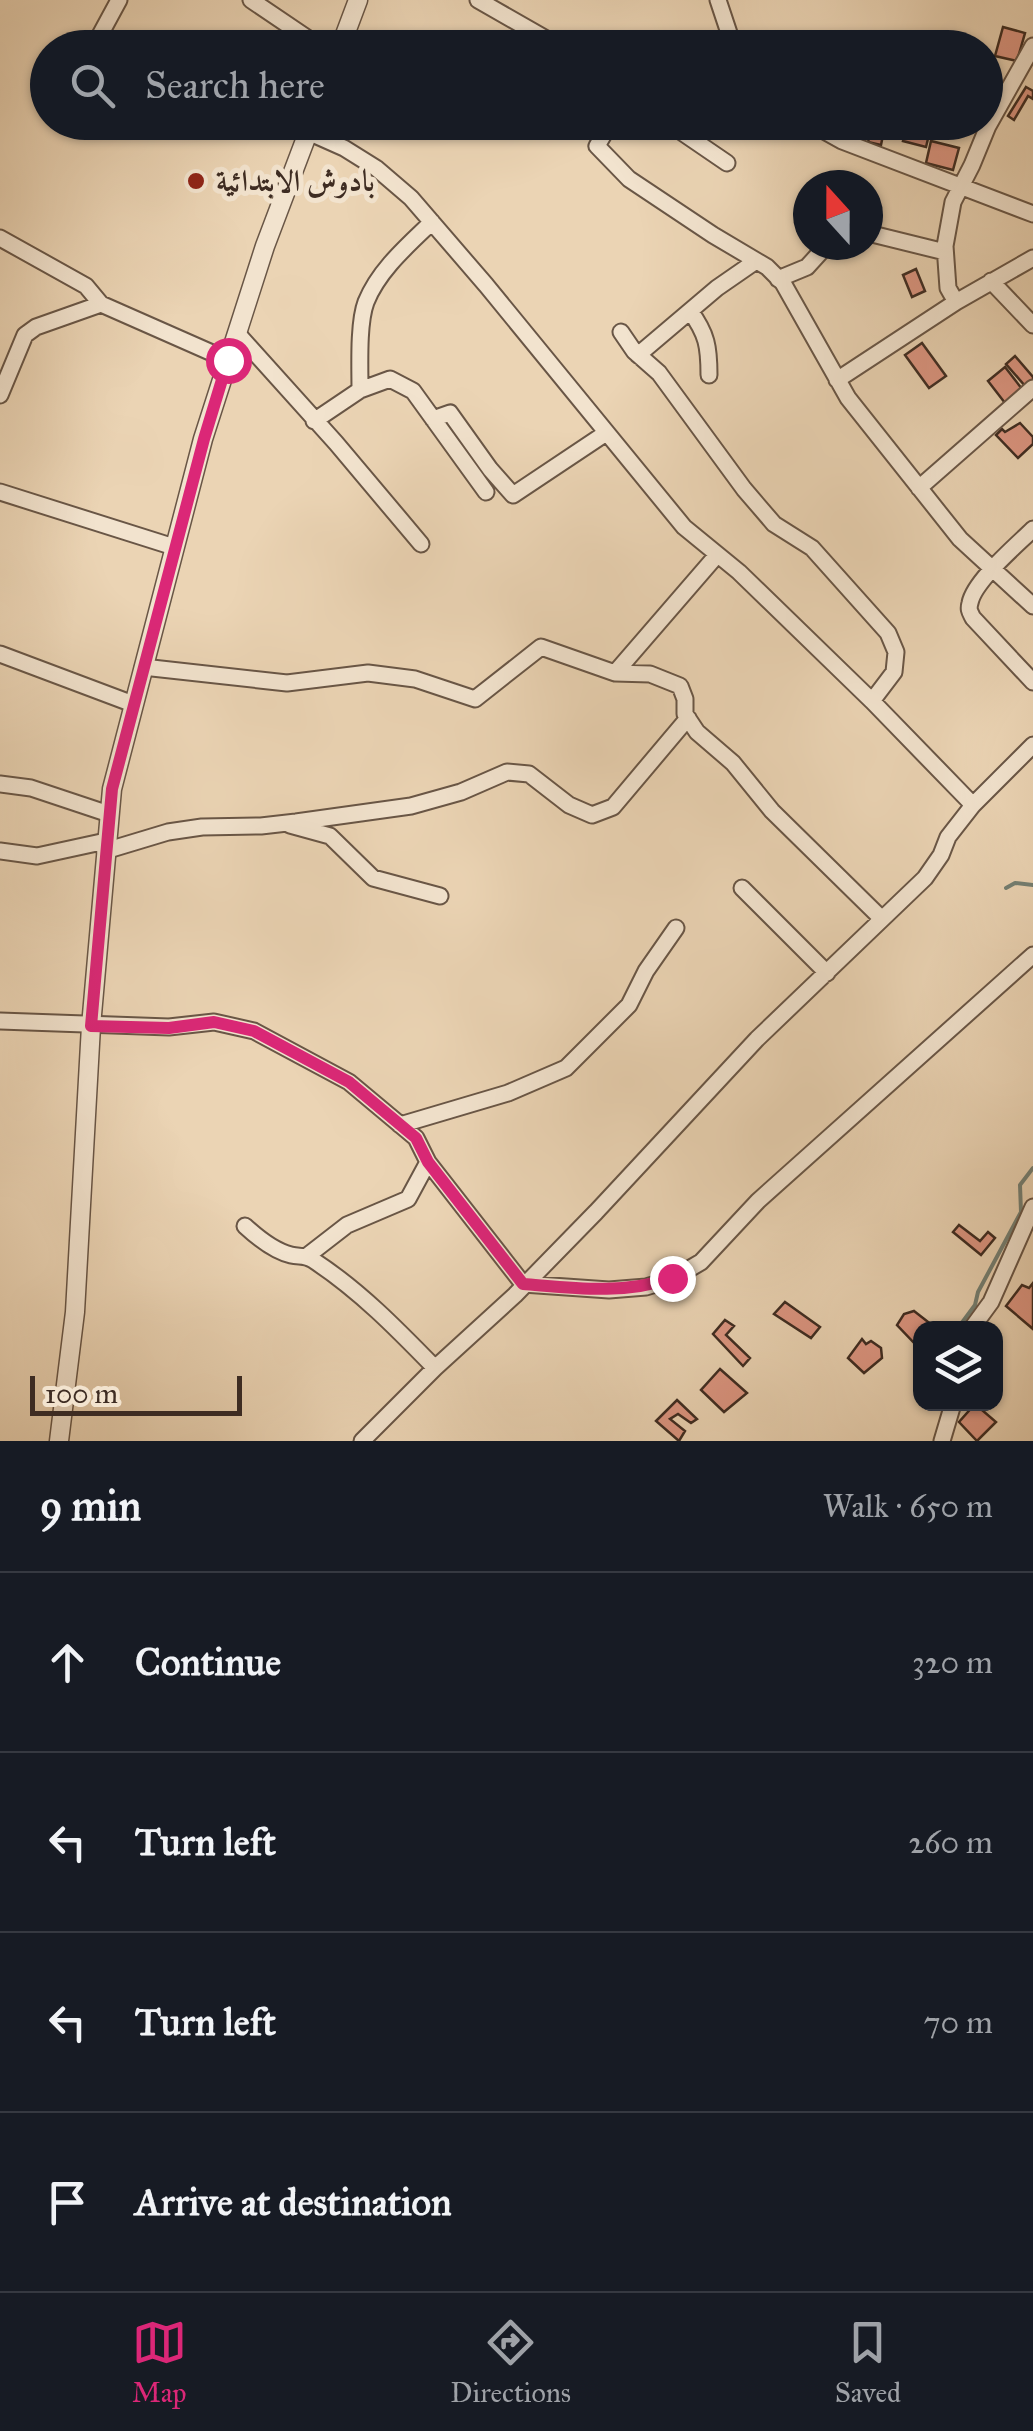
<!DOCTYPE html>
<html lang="en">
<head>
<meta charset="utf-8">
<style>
  body { margin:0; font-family:"IM FELL Great Primer",Amiri,serif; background:#20242c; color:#f1f3f6 }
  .controls { position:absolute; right:30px; bottom:30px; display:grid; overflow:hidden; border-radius:20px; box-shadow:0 2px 8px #0004 }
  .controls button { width:90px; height:90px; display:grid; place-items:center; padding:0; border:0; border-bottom:2px solid #363941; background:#171b24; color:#f1f3f6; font:50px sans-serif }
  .compass { position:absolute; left:793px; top:170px; width:90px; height:90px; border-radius:50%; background:#171b24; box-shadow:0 2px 8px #0004; rotate:339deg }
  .scale { position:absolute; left:30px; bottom:25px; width:212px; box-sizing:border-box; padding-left:10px; border:5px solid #3e2c22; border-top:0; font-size:28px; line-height:35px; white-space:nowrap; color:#3e2c22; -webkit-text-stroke:8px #f2e3ce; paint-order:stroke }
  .stop { position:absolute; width:30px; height:30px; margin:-22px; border:8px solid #db2777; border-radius:50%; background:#fff }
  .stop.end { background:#db2777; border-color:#fff; box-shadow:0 2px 10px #0008 }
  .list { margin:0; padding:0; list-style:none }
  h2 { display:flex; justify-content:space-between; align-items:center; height:130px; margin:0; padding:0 40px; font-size:42px }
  h2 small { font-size:32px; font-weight:400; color:#9ea1a6 }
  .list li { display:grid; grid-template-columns:65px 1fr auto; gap:30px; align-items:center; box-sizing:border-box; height:180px; padding:0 40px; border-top:2px solid #363941 }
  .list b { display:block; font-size:38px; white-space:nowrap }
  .list em { font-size:32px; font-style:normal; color:#9ea1a6 }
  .icon { flex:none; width:55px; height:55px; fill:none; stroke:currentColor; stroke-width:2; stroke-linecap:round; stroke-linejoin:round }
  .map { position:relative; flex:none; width:1033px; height:1441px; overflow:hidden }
  .search { position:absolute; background:#171b24; box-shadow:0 2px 8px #0004; left:30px; right:30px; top:30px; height:110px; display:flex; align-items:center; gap:25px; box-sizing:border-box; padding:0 35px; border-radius:55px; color:#9ea1a6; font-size:38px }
  .sheet { height:850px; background:#171b24 }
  nav { display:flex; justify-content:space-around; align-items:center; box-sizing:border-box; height:140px; border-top:2px solid #363941; background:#171b24; font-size:28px; color:#9ea1a6 }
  nav a { display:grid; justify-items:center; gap:5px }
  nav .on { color:#db2777 }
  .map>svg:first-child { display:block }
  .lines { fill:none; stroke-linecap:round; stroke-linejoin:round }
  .stream { stroke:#748074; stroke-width:4 }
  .building { fill:#dd9682; stroke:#3e2c22; stroke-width:2.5 }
  .minor-casing { stroke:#695646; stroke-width:19 }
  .tertiary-casing { stroke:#695646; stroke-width:21 }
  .minor { stroke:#f2e3ce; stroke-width:15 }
  .tertiary { stroke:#f2e3ce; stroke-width:18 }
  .route { stroke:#db2777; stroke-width:12 }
  .poi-dot { fill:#8f2418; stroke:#f2e3ce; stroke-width:4 }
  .labels { text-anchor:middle; stroke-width:10; stroke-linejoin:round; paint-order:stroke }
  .poi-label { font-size:30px; font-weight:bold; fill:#3e2c22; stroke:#f2e3ce; text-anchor:start }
</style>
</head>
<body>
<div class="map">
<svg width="1033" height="1441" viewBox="0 0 1033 1441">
  <rect width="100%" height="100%" fill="#ebd4b4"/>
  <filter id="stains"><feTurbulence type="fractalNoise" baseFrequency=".002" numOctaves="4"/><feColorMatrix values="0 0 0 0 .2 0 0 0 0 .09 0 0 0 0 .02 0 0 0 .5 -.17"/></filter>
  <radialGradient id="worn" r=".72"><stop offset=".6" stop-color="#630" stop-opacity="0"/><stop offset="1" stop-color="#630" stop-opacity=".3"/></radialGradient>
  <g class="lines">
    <path class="stream" d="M1006 888 1015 883 1033 885
      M958 1328 975 1305 978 1292 1021 1212 1020 1185 1033 1168"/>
  </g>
  <path class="building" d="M1003 27 1025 33 1017 61 995 56Z
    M1026 87 1033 91V99L1028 96 1014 120 1008 116Z
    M860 122 873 123 895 122 891 137 883 135 881 145 868 142 870 135 858 132Z
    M908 122 931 126 926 147 903 141Z
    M931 141 959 148 953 170 926 163Z
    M916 269 925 291 912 297 903 275Z
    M922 343 946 376 929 388 905 355Z
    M1015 356 1033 377V381L1026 387 1006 364Z
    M1005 367 1022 389 1005 403 988 381Z
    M1020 423 1033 437V444L1018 458 996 435 1002 429 1005 432Z
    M959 1225 980 1241 988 1232 995 1238 981 1255 953 1232Z
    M1033 1283V1329L1006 1306 1022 1285 1029 1288Z
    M785 1302 820 1327 811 1338 774 1314Z
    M914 1311 932 1325 930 1328H920V1341L917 1346 897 1325 904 1314Z
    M725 1320 734 1326 726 1335 750 1358 743 1366 713 1334Z
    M862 1339 866 1344 871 1341 881 1348 882 1358 864 1373 848 1358Z
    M720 1369 747 1393 724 1412 701 1390Z
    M677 1400 697 1419 691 1423 678 1414 670 1419 685 1431 679 1441 656 1421Z
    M975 1404 996 1422 977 1441 959 1422Z"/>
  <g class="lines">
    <defs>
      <path id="minor" d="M251 0 322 48
        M478 0 562 48
        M718 0 734 48
        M93 48 119 0
        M611 122 597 146 629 179 713 235 767 267 783 283 848 398 960 539 1033 606
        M667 122 727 163
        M808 122 842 141 1033 214
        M308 132 344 148 376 168 411 198 486 285 684 527 739 572 872 701 973 805
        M868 233 945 252
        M0 238 86 286 101 304 228 360
        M778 279 807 267 827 245
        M991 281 1033 325
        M956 302 948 288 945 246 953 202 972 165 988 126 1033 46
        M690 311C707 334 709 347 709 375
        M621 332 634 351 659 373 744 489 774 524 812 548 888 633 896 652 894 672 872 701
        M237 333 336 443 421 544
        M638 355 717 288 756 261
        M837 380 956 302 1033 258
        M360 390C360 367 358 323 366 302 379 270 407 246 432 222
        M0 395 25 335 36 327 101 304
        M433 419 450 413 490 469 513 495 606 433
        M314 421 360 390 390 379 413 391 486 492
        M919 488 1033 388
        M0 492 174 547
        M1033 529C1017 545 974 581 970 603 968 610 970 612 973 618L1033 682
        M0 654 133 704
        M143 667 287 683 368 673 415 679 475 699 541 647 615 673 650 674 680 686 685 699V714L697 732 733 763 772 811 882 919
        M615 673 717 555
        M0 784 31 788 109 814
        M290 825 330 836 373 878 440 896
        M0 851 37 856 106 841
        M105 851 168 832 202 827 261 826 296 822 411 806 461 792 507 772 529 774 569 805 592 815 613 807 688 718
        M742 888 827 973
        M0 1021 169 1027 214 1022 254 1031 349 1082 416 1138 428 1162 523 1284 609 1290 646 1287 672 1279 701 1262 758 1201 1033 955
        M400 1125 508 1093 566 1068 629 1005 646 971 676 928
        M245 1226C258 1238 274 1251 291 1255 300 1257 305 1255 313 1260 359 1290 397 1329 435 1368
        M307 1256 347 1225 408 1199 428 1162
        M972 1328 991 1302 1033 1207
        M362 1441 435 1368 515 1295 596 1212 757 1039 925 878 941 855 948 837 973 805 1033 745
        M942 1441 953 1404"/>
      <path id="tertiary" d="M340 48 358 0
        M59 1441 75 1312 91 1026 112 789 203 439 265 246 312 122"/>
    </defs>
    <use href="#minor" class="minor-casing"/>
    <use href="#tertiary" class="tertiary-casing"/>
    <use href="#minor" class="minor"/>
    <use href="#tertiary" class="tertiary"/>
  </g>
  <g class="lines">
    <path class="route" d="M228 360 204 439 112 789 91 1026 169 1028 214 1022 254 1031 349 1082 416 1138 428 1162 523 1284C574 1288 623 1295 672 1278"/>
  </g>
  <circle class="poi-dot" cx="196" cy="181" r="10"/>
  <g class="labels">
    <g class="poi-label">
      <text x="216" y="191">بادوش الابتدائية</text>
    </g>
  </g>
  <rect width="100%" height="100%" filter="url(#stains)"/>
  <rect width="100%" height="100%" fill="url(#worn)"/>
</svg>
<div class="controls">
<button><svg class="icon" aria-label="layers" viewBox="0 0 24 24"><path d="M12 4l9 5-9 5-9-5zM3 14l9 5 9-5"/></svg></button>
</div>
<svg class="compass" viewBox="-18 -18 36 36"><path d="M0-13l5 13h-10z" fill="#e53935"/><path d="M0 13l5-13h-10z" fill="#9ea1a6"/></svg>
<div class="scale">100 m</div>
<div class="stop" style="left:228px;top:360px"></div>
<div class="stop end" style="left:672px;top:1278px"></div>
<div class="search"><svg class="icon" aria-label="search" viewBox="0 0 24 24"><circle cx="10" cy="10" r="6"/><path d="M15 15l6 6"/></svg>Search here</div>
</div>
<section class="sheet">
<h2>9 min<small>Walk · 650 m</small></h2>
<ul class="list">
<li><svg class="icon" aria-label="ahead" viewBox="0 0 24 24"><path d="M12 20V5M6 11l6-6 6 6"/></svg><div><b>Continue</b></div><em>320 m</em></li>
<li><svg class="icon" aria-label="left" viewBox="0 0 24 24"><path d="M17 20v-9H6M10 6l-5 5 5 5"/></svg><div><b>Turn left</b></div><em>260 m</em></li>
<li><svg class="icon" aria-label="left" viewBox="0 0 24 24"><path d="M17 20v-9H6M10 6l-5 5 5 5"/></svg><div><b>Turn left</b></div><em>70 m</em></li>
<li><svg class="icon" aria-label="arrive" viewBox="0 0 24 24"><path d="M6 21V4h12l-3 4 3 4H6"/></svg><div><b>Arrive at destination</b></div></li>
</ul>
</section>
<nav>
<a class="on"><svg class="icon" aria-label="map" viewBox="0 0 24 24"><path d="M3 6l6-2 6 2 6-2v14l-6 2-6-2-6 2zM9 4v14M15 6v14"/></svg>Map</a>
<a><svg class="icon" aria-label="directions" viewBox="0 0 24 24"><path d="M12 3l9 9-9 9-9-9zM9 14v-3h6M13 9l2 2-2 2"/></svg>Directions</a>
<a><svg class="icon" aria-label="saved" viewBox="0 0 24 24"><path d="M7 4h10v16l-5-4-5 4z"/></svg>Saved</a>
</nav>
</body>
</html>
